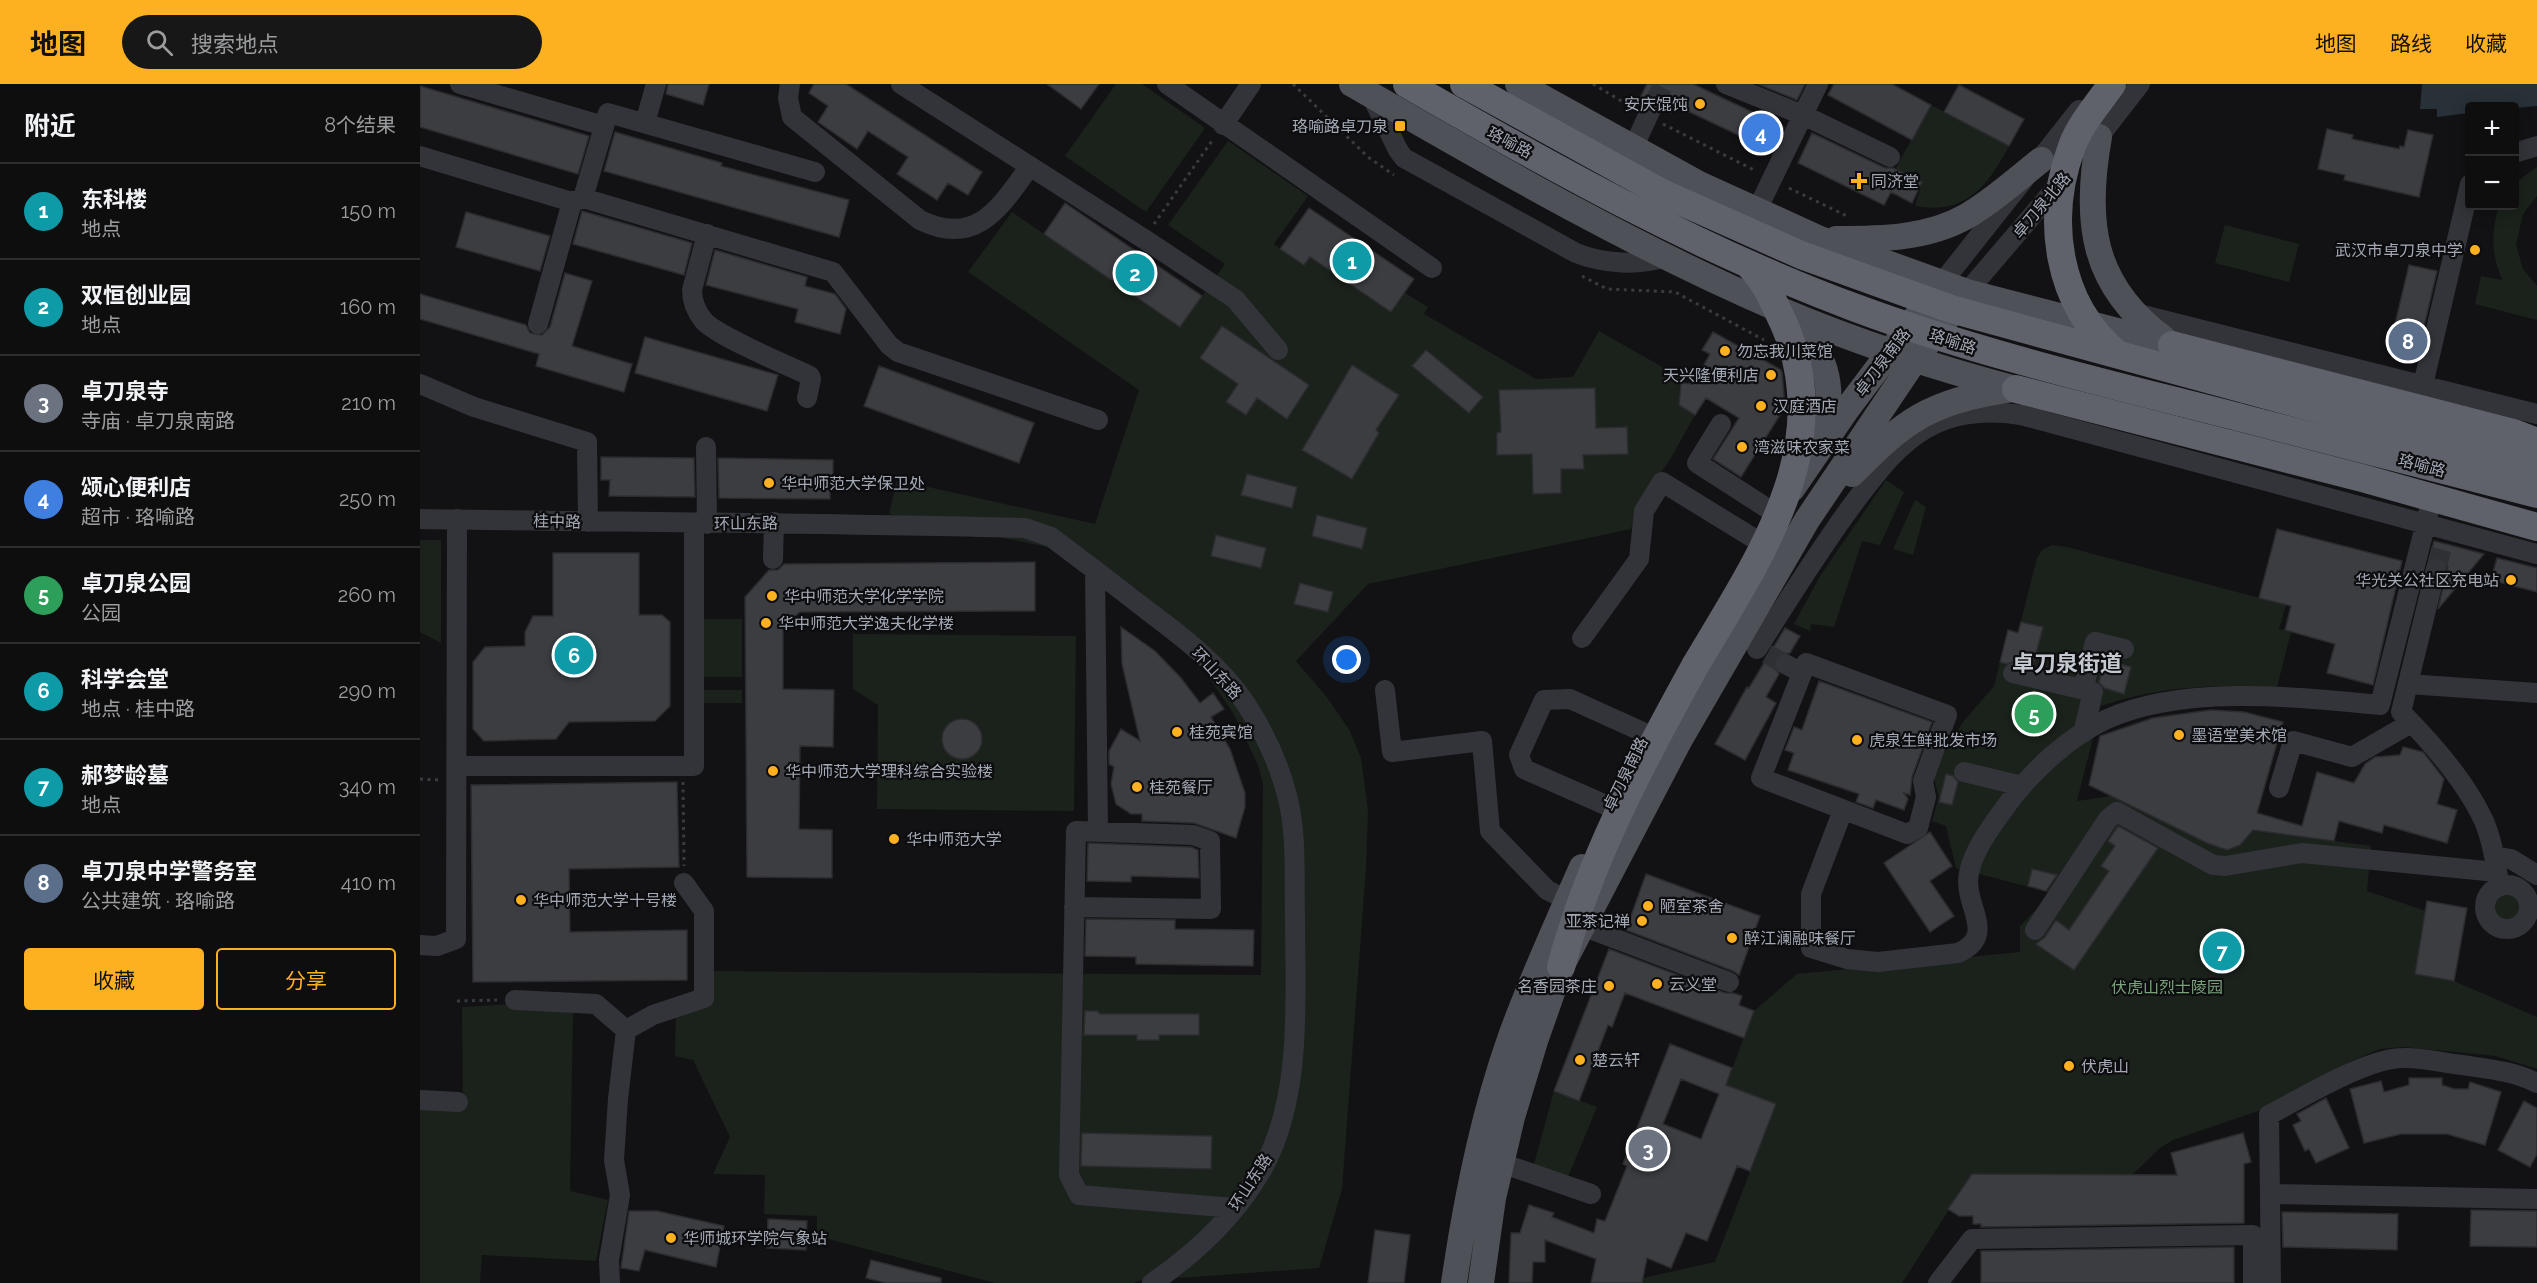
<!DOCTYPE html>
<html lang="zh">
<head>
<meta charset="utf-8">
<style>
  body { margin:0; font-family:Raleway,"Noto Sans SC",sans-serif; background:#171718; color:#f1f3f6 }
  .controls { position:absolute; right:18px; top:18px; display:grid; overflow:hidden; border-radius:6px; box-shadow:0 3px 15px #0003 }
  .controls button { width:54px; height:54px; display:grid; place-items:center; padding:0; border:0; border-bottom:2px solid #2e2e2f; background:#0e0e0f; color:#f1f3f6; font:30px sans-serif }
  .you { position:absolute; left:927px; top:576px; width:21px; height:21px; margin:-15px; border:4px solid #fff; border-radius:50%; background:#1a73e8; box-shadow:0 0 0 9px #1a73e833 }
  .badge { display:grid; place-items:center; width:39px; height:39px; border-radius:50%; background:#feb120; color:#fff; font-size:20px; font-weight:700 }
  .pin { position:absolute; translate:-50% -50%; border:3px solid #fff; box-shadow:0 2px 6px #0006 }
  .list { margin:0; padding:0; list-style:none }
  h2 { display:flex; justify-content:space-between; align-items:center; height:78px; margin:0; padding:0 24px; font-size:26px }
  h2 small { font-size:20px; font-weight:400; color:#9b9c9e }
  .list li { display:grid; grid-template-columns:39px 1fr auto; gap:18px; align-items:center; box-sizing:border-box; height:96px; padding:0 24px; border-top:2px solid #2e2e2f }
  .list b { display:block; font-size:22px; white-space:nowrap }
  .list p { margin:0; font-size:20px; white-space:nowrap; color:#9b9c9e }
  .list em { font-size:20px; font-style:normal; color:#9b9c9e }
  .actions { display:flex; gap:12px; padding:18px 24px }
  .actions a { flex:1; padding:14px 0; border:2px solid #feb120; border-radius:6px; text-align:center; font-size:21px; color:#feb120 }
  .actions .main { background:#feb120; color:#111 }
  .icon { flex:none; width:33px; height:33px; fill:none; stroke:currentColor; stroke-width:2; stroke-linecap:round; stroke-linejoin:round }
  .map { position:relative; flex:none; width:2117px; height:1199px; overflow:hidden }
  header { display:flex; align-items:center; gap:36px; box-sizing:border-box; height:84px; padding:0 30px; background:#feb120; color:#111 }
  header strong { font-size:28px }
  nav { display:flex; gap:33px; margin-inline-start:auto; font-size:21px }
  .search { width:420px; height:54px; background:#171718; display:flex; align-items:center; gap:15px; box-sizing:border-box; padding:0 21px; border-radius:33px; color:#9b9c9e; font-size:22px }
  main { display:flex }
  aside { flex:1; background:#0e0e0f }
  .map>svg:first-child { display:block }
  .green { fill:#1a221b }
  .water { fill:#283138 }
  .building { fill:#3c3d41; stroke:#2c2c30; stroke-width:1.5; fill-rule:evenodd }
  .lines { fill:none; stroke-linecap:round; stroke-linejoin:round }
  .minor-tunnel { stroke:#2f3034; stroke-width:20; stroke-dasharray:20 10; stroke-linecap:butt }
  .path { stroke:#393b40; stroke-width:3; stroke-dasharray:3 4.5; stroke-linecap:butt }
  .minor { stroke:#333439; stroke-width:20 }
  .major { stroke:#4f5158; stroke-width:26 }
  .highway { stroke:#5f626a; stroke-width:28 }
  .highway-bridge { stroke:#5f626a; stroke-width:28 }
  .poi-dot { fill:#feb120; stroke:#0d0d0f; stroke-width:2 }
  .labels { text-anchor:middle; stroke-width:4.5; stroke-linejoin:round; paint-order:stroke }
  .poi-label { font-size:16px; fill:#a3a9b5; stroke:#0d0d0f; text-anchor:start }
  .street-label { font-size:16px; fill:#a3a9b5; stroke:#0d0d0f }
  .park-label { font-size:16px; fill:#78a27a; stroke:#0d0d0f }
  .district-label { font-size:22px; font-weight:bold; fill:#c4c8d1; stroke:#0d0d0f }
</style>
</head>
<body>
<header>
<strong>地图</strong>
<div class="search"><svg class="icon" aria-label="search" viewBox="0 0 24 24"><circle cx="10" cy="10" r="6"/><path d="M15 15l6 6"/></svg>搜索地点</div>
<nav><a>地图</a><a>路线</a><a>收藏</a></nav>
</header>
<main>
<aside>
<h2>附近<small>8个结果</small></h2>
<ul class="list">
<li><span class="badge" style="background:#0f9aa8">1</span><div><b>东科楼</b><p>地点</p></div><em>150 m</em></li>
<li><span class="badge" style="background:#0f9aa8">2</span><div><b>双恒创业园</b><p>地点</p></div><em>160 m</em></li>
<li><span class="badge" style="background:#6b7280">3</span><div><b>卓刀泉寺</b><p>寺庙 · 卓刀泉南路</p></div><em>210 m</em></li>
<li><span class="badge" style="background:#3f7fe0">4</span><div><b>颂心便利店</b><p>超市 · 珞喻路</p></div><em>250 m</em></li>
<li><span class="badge" style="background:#2e9e5b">5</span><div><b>卓刀泉公园</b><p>公园</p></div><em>260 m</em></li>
<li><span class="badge" style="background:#0f9aa8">6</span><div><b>科学会堂</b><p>地点 · 桂中路</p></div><em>290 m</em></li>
<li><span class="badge" style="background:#0f9aa8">7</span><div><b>郝梦龄墓</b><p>地点</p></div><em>340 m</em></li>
<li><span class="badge" style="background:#5c6f8a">8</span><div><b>卓刀泉中学警务室</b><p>公共建筑 · 珞喻路</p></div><em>410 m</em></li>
</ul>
<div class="actions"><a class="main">收藏</a><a>分享</a></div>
</aside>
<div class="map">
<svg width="2117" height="1199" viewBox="0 0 2117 1199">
  <rect width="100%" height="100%" fill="#121214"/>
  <path class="green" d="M696 0H722L785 44 726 128 645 72Z
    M1511 21 1589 62C1567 103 1546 131 1495 122L1502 99 1475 85Z
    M808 57 888 112 854 160 884 181 890 173 971 228 985 209 1008 223 1004 230 1116 295 1153 293 1179 247 1260 293 1259 321 1275 331 1251 374 1217 423 1211 445 948 500 876 577 906 612 930 647 941 674 948 726 946 784 922 1105 899 1184 717 1197 713 1199H575L397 1152V1132L344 1130 345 1091 293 1090 310 1053 273 976 255 972 256 927 287 916 288 887 841 891 843 700 838 681 813 629 750 536 718 506 694 490 627 463 469 430 477 396 675 440 719 306 548 188 592 128 760 243 805 180 748 141Z
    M2117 83V112L2103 130 2096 161 2103 185 2117 202V236L2055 220 2061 192 2082 196C2071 170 2071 148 2079 122H2094L2095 99Z
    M1805 141 1879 160 1869 198 1795 179Z
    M1466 396 1484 408 1460 461 1442 457 1414 543 1391 540 1390 547 1374 540 1400 492Z
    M1495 416 1506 423 1493 471 1473 465Z
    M0 456H21V559L0 548Z
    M1632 461 1647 463 1866 521 1859 545 1871 548 1857 603C1797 600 1738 602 1681 622L1657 717 1691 712 1787 759 1807 766 1819 761 1833 746 1951 762 1947 807 2006 827 1995 890 2034 897 2117 933V985L2076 972 1984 963 1960 965 1929 978 1841 1026 1753 1056 1740 1064 1712 1091 1552 1090 1482 1199H1222L1223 1194 1295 1178 1356 1021 1306 1001 1334 927 1377 890 1600 868V842L1632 809 1536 784 1526 742 1512 737 1519 713 1512 688 1543 638 1574 602 1588 546 1598 549 1617 474 1622 466Z
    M280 535H322V593H280Z
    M433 550 656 552 654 727 457 725 458 621 433 605Z
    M280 606H322V619H281Z
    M2074 823a13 13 0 1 1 26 0a13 13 0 1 1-26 0Z
    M95 920 153 925 150 1107 188 1116 176 1177 62 1171 60 1199H0V1022L43 1023 42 923Z
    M1134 1007 1177 1023 1148 1093 1114 1080Z"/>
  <path class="water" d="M2002 0H2117V22L2095 24 2094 22H2050L2049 29 2017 33V25H2000Z"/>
  <path class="building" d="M248 0H289L283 21 246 10Z
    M394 0H426L562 88 548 111 528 99 517 116 477 90 488 73 448 47 437 65 398 38 408 22 389 9Z
    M627 0H679L661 25Z
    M1227 0H1273L1364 43 1352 67 1255 21 1251 29 1244 26 1243 15 1238 10 1227 11 1222 15 1220 14Z
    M1338 0H1385L1377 16Z
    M1414 0H1472L1511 21 1492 56 1408 11Z
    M1539 1 1604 35 1589 62 1524 28Z
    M0 2 169 52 158 90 0 43Z
    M1907 45 1933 51 1932 55 1979 65 1980 62 1984 63 1988 46 2013 51 1999 113 1924 96 1925 91 1898 85Z
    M195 48 302 79 301 82 429 116 419 153 184 87Z
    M1392 49 1465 84H1473L1502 98 1492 119 1471 108 1464 121 1378 79Z
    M645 119 782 212 760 243 624 150Z
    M889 124 994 195 971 228 890 173 884 181 860 165Z
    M162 127 272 159 264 191 153 160Z
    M46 128 130 152 120 187 36 163Z
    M295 166 387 193 385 202 415 210 426 225 420 250 375 238 378 225 286 201Z
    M1989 181 2017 187 1998 268 1970 261Z
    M145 189 172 197 152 262 212 280 204 308 116 282 119 270 0 235V210L106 241 110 249 122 251 130 243Z
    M802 242 889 301 867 335 837 314 826 331 806 318 818 300 780 274Z
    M1293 248 1361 286 1362 289 1365 323 1321 393 1293 375 1319 334 1286 314 1275 331 1259 321 1261 299 1273 300 1290 270 1282 266Z
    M225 253 358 291 347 327 215 289Z
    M1006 266 1063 313 1049 329 992 282Z
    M932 281 979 311 956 346 959 349 932 395 882 366Z
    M459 282 614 339 599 379 444 322Z
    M1175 304 1176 344 1207 343 1208 370 1163 371 1164 385H1141V409L1113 410 1112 370 1077 371V349L1081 348 1079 306Z
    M181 373 274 374 275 413 189 412 190 396H181Z
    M298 374 413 376V401H410V415L299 414Z
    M827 390 877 403 872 424 821 411Z
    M897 431 947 444 942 465 892 452Z
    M1857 445 1982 477 1953 601 1907 589 1915 560 1865 546 1871 522 1839 514Z
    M796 451 846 464 841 484 791 472Z
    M2014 457 2064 470 2018 525 2028 482 2019 474 2009 476Z
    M133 469H219V531H242L250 538V622L235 637 149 638 136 655 64 657 53 645V578L65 563 105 562V548L113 532H133Z
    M2077 474 2117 484V508L2071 496Z
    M615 478V527L380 528 363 542V605L414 606 413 663 380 662 379 745 412 746V794L327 793 325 513 349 486H358L364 480Z
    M880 499 913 508 908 528 874 520Z
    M1601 538 1623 543 1613 581 1596 577 1586 580 1580 578 1588 546 1598 549Z
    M701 543 735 567 761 594 780 619 793 609 804 625 791 633 810 665 825 709V723L816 754 774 739 722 737V730H711L696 720 691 700 694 683 689 680V667L701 645 720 657 702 580Z
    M1365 544 1380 552 1370 569 1359 570 1354 575 1353 581 1359 590 1346 613 1356 619 1325 676 1295 660 1327 603 1329 604Z
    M1685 576 1711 583 1704 610 1684 604 1679 598Z
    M1399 597 1512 638 1492 693 1490 711 1484 709 1488 715 1484 726 1456 716 1453 724 1436 718 1439 710 1368 686 1374 669 1365 666 1374 643 1382 646Z
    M1791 626 1824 628 1863 638 1837 729 1882 742 1897 688 1934 699 1945 680 1955 673 1980 671 1983 663 2003 668 2024 695 2017 720 2037 726 2027 759 1964 741 1962 749 1919 737 1914 757 1833 746 1820 761 1807 766 1787 759 1669 701 1680 652 1733 634Z
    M522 655a20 20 0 1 1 40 0a20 20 0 1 1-40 0Z
    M1526 690 1533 692 1538 698 1532 721 1519 718Z
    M257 698 259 783 149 785 150 848 267 846V896L53 898 51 701Z
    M1698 742 1738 764 1654 886 1616 860 1625 853 1636 836 1649 846 1689 787 1681 782 1695 762 1688 757Z
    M1510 748 1532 782 1510 797 1534 832 1510 848 1464 779Z
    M668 759 771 763 778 766 779 794 711 792V798L667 797Z
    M1612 785 1637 791 1626 807 1608 802Z
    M1226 790 1340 832 1319 891 1313 887 1206 846Z
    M2007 817 2047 824 2034 897 1995 890Z
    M666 835 755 836V845L834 846 833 882 716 880V873L665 872Z
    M1189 865 1305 909H1313L1322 912 1319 921 1334 927 1324 954 1205 909 1192 943 1188 941 1159 1017 1134 1007Z
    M665 927H677L680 930H779V951H739V956H717V951H664Z
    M1250 960 1312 984 1306 1001 1356 1020 1330 1087 1317 1082 1287 1157 1266 1149 1251 1184 1227 1174 1222 1199H1171L1176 1175 1125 1156V1178H1113L1112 1199H1089L1091 1149H1100L1109 1121 1134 1129 1132 1133 1174 1149 1177 1135 1185 1137 1207 1082 1203 1080ZM1261 995 1299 1010 1281 1055 1243 1040Z
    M1989 994H2022V1001L2034 1005H2048L2050 998 2081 1008 2065 1061 2027 1050H1981L1944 1059 1930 1005 1961 997 1964 1008 1989 1001Z
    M1906 1014 1929 1064 1896 1079 1889 1065 1885 1067 1873 1041 1881 1037 1877 1030Z
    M2104 1017 2117 1024V1070L2110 1083 2078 1066Z
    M662 1049 792 1052 791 1085 661 1082Z
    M1823 1049 1831 1078 1824 1080V1139L1561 1143V1140H1553V1132H1539L1528 1125 1552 1090 1757 1091 1751 1069Z
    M2051 1126 2117 1127V1163L2050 1162Z
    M209 1127H237L304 1142 296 1183 225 1166 219 1187 201 1184Z
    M1862 1128 1978 1130 1977 1166 1863 1163Z
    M348 1135 387 1137 386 1166 347 1164Z
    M955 1146 990 1151 984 1199H948Z
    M1814 1163V1199H1561V1167Z
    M451 1176 521 1194V1199H466L446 1194Z"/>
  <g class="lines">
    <path class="minor-tunnel" d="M1233 21 1244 0
      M2016 485 2023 459
      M1347 570 1365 580"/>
    <path class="path" d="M873 0 948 73 974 91
      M1173 0 1213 24
      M1243 40 1336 87
      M1369 104 1427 132
      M734 140 794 54
      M1162 192 1187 205 1255 208 1344 256
      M0 695 19 696
      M263 698 264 782
      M37 917 77 916"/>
    <path class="minor" d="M40 0 184 42
      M370 0 368 14 372 33 500 136C557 164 581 122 610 82
      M481 0 724 155 815 215 858 266
      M747 0 1012 184
      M1306 0 1383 31 1470 73
      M951 11 978 66 984 74 1156 169C1184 180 1218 182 1246 173
      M225 39 236 0
      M803 41 831 0
      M1672 62 1720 0
      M1213 64 1233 21
      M2094 69 2117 62
      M0 72 152 118
      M163 114 413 188 469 261 478 268 678 336
      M1337 126 1398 0
      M287 150 272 206C272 218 276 227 283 236 296 252 367 281 390 292L391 295 387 314
      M1521 200 1659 26
      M1547 208 1641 98
      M1715 229 2117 330
      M118 240 152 118 163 114 188 29 395 88
      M0 300 54 323 167 358 168 438
      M2003 301 2050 100
      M1301 340 1277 379 1356 430
      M286 363 287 440
      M0 435C202 438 403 439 605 444L631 453C663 477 696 502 728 527 764 554 801 582 826 620 844 648 860 682 868 715 877 753 874 794 875 833 875 912 883 1009 844 1082 818 1129 776 1169 732 1199
      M353 475 354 438
      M2016 485 1981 628C2012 659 2044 695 2063 735 2073 756 2075 780 2080 802
      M675 486 678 748
      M1162 554 1219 475 1224 427 1242 398 1338 457
      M1337 565C1369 515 1400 464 1436 416 1457 389 1477 361 1507 344 1536 328 1569 326 1601 331L2117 470
      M1386 579 1527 631 1503 697 1506 713 1498 744 1487 750 1341 694Z
      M1365 580 1382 589
      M1593 589 1673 608 1663 649
      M1988 600 2117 609
      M965 606 972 668 1062 657 1070 747 1127 806 1147 816
      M1663 606 1675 558 1704 565
      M38 682H274V439
      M1544 688 1602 702
      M1859 704 1873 657 1932 673 1991 639
      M1188 722 1104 685 1099 671 1124 616 1150 615 1225 649
      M1423 726 1391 810V864L1427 875 1458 878 1538 869C1579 851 1542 821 1549 789 1554 764 1574 739 1589 718 1613 686 1649 653 1685 636 1763 600 1877 613 1960 621L2012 414
      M2074 772 2091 775 2117 791
      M2065 823a22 22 0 1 1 44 0a22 22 0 1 1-44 0Z
      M654 823 791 825 790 757 773 751 656 747 649 1091 659 1111 814 1124
      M1162 842 1309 898
      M1615 846 1688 735 1697 728 1793 781 1805 782 1882 769 2077 788
      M0 861 17 862 36 855 37 435
      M95 916 176 920 206 946
      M0 1016 38 1018
      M1081 1079 1171 1110
      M1851 1110 2117 1115
      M190 1199 189 1176 200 1111 194 1076 198 1015 206 946 233 931 284 914V827L264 799
      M1518 1199 1552 1155 1833 1151V1199
      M1851 1199 1849 1031C1884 1013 1947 974 1983 974 2002 973 2023 979 2042 981 2069 985 2093 987 2117 999"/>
    <path class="major" d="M932 0C1073 81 1213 163 1363 227 1439 259 1516 284 1596 305
      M1098 0 1277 99 1400 155 1547 208 1752 261
      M1679 53C1664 137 1671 201 1744 255
      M1416 155C1460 155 1507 155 1547 132 1573 117 1597 95 1621 76
      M1369 232C1406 269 1417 301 1402 353
      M1432 390C1486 335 1510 318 1587 306
      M1372 405 1427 325 1521 200
      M1034 1199C1046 1116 1062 1034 1090 955 1111 896 1137 840 1162 783
      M1061 1199 1073 1114 1092 1033 1115 957 1141 883 1259 657 1387 436 1494 277 1547 208"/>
    <path class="highway" d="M1044 0 1242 109
      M1752 261 2094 349 2117 358
      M1596 305 1942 394 2117 443
      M1818 333 2117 410
      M1992 351 2117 384
      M1141 883C1169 777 1222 678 1275 582"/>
    <path class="highway-bridge" d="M987 0C1131 83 1279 166 1436 224 1560 270 1690 300 1818 333
      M1692 0C1678 20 1661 39 1652 62 1625 134 1636 219 1697 270
      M1242 109 1381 171 1531 225 1992 351
      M1275 582C1335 480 1419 364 1364 240 1354 219 1346 198 1330 182"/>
  </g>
  <g class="poi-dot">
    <circle cx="1280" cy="20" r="6"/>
    <rect x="974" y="36" width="12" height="12" rx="3"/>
    <path d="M1436 88h6v6h6v6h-6v6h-6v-6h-6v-6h6z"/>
    <circle cx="2055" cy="166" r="6"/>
    <circle cx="1305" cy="267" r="6"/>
    <circle cx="1351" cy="291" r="6"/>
    <circle cx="1341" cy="322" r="6"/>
    <circle cx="1322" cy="363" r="6"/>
    <circle cx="349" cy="399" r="6"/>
    <circle cx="2091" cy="496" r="6"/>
    <circle cx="352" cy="512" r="6"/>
    <circle cx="346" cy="539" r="6"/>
    <circle cx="757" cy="648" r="6"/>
    <circle cx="1759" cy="651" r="6"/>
    <circle cx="1437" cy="656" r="6"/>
    <circle cx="353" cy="687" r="6"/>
    <circle cx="717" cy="703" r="6"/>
    <circle cx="474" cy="755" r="6"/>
    <circle cx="101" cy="816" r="6"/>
    <circle cx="1228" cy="822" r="6"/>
    <circle cx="1222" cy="837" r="6"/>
    <circle cx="1312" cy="854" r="6"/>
    <circle cx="1237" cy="900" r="6"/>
    <circle cx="1189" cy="902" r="6"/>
    <circle cx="1160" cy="976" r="6"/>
    <circle cx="1649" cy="982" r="6"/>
    <circle cx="251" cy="1154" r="6"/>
  </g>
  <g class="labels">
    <g class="poi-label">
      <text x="1268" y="26" text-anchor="end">安庆馄饨</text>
      <text x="968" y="48" text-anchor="end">珞喻路卓刀泉</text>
      <text x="1451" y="103">同济堂</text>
      <text x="2043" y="172" text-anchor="end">武汉市卓刀泉中学</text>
      <text x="1317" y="273">勿忘我川菜馆</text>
      <text x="1339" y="297" text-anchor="end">天兴隆便利店</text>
      <text x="1353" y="328">汉庭酒店</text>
      <text x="1334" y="369">湾滋味农家菜</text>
      <text x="361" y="405">华中师范大学保卫处</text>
      <text x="2079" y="502" text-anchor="end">华光关公社区充电站</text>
      <text x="364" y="518">华中师范大学化学学院</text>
      <text x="358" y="545">华中师范大学逸夫化学楼</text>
      <text x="769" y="654">桂苑宾馆</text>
      <text x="1771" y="657">墨语堂美术馆</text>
      <text x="1449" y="662">虎泉生鲜批发市场</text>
      <text x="365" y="693">华中师范大学理科综合实验楼</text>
      <text x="729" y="709">桂苑餐厅</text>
      <text x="486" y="761">华中师范大学</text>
      <text x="113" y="822">华中师范大学十号楼</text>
      <text x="1240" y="828">陋室茶舍</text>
      <text x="1210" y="843" text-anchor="end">亚茶记禅</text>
      <text x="1324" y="860">醉江澜融味餐厅</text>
      <text x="1249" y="906">云义堂</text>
      <text x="1177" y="908" text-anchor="end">名香园茶庄</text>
      <text x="1172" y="982">楚云轩</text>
      <text x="1661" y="988">伏虎山</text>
      <text x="263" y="1160">华师城环学院气象站</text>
    </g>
    <g class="street-label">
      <text transform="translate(1090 58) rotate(28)" y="6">珞喻路</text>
      <text transform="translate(1621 121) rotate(-50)" y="6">卓刀泉北路</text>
      <text transform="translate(1533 257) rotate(18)" y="6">珞喻路</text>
      <text transform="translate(1462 278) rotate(-53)" y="6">卓刀泉南路</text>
      <text transform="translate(2002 381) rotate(15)" y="6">珞喻路</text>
      <text transform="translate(137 437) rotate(1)" y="6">桂中路</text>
      <text transform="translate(326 439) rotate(-1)" y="6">环山东路</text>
      <text transform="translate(797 589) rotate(47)" y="6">环山东路</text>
      <text transform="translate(1205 690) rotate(-64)" y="6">卓刀泉南路</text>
      <text transform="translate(830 1098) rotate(-57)" y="6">环山东路</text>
    </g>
    <g class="park-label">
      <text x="1747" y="909">伏虎山烈士陵园</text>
    </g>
    <g class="district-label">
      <text x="1647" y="587">卓刀泉街道</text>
    </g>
  </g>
</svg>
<div class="controls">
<button>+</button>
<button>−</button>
</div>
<div class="you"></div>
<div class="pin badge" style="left:932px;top:177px;background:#0f9aa8">1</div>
<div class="pin badge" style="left:715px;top:189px;background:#0f9aa8">2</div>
<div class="pin badge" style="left:1228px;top:1065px;background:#6b7280">3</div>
<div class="pin badge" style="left:1341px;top:49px;background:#3f7fe0">4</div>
<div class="pin badge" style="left:1614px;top:630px;background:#2e9e5b">5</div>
<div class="pin badge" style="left:154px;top:571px;background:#0f9aa8">6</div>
<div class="pin badge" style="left:1802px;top:867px;background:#0f9aa8">7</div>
<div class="pin badge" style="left:1988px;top:257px;background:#5c6f8a">8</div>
</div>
</main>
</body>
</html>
